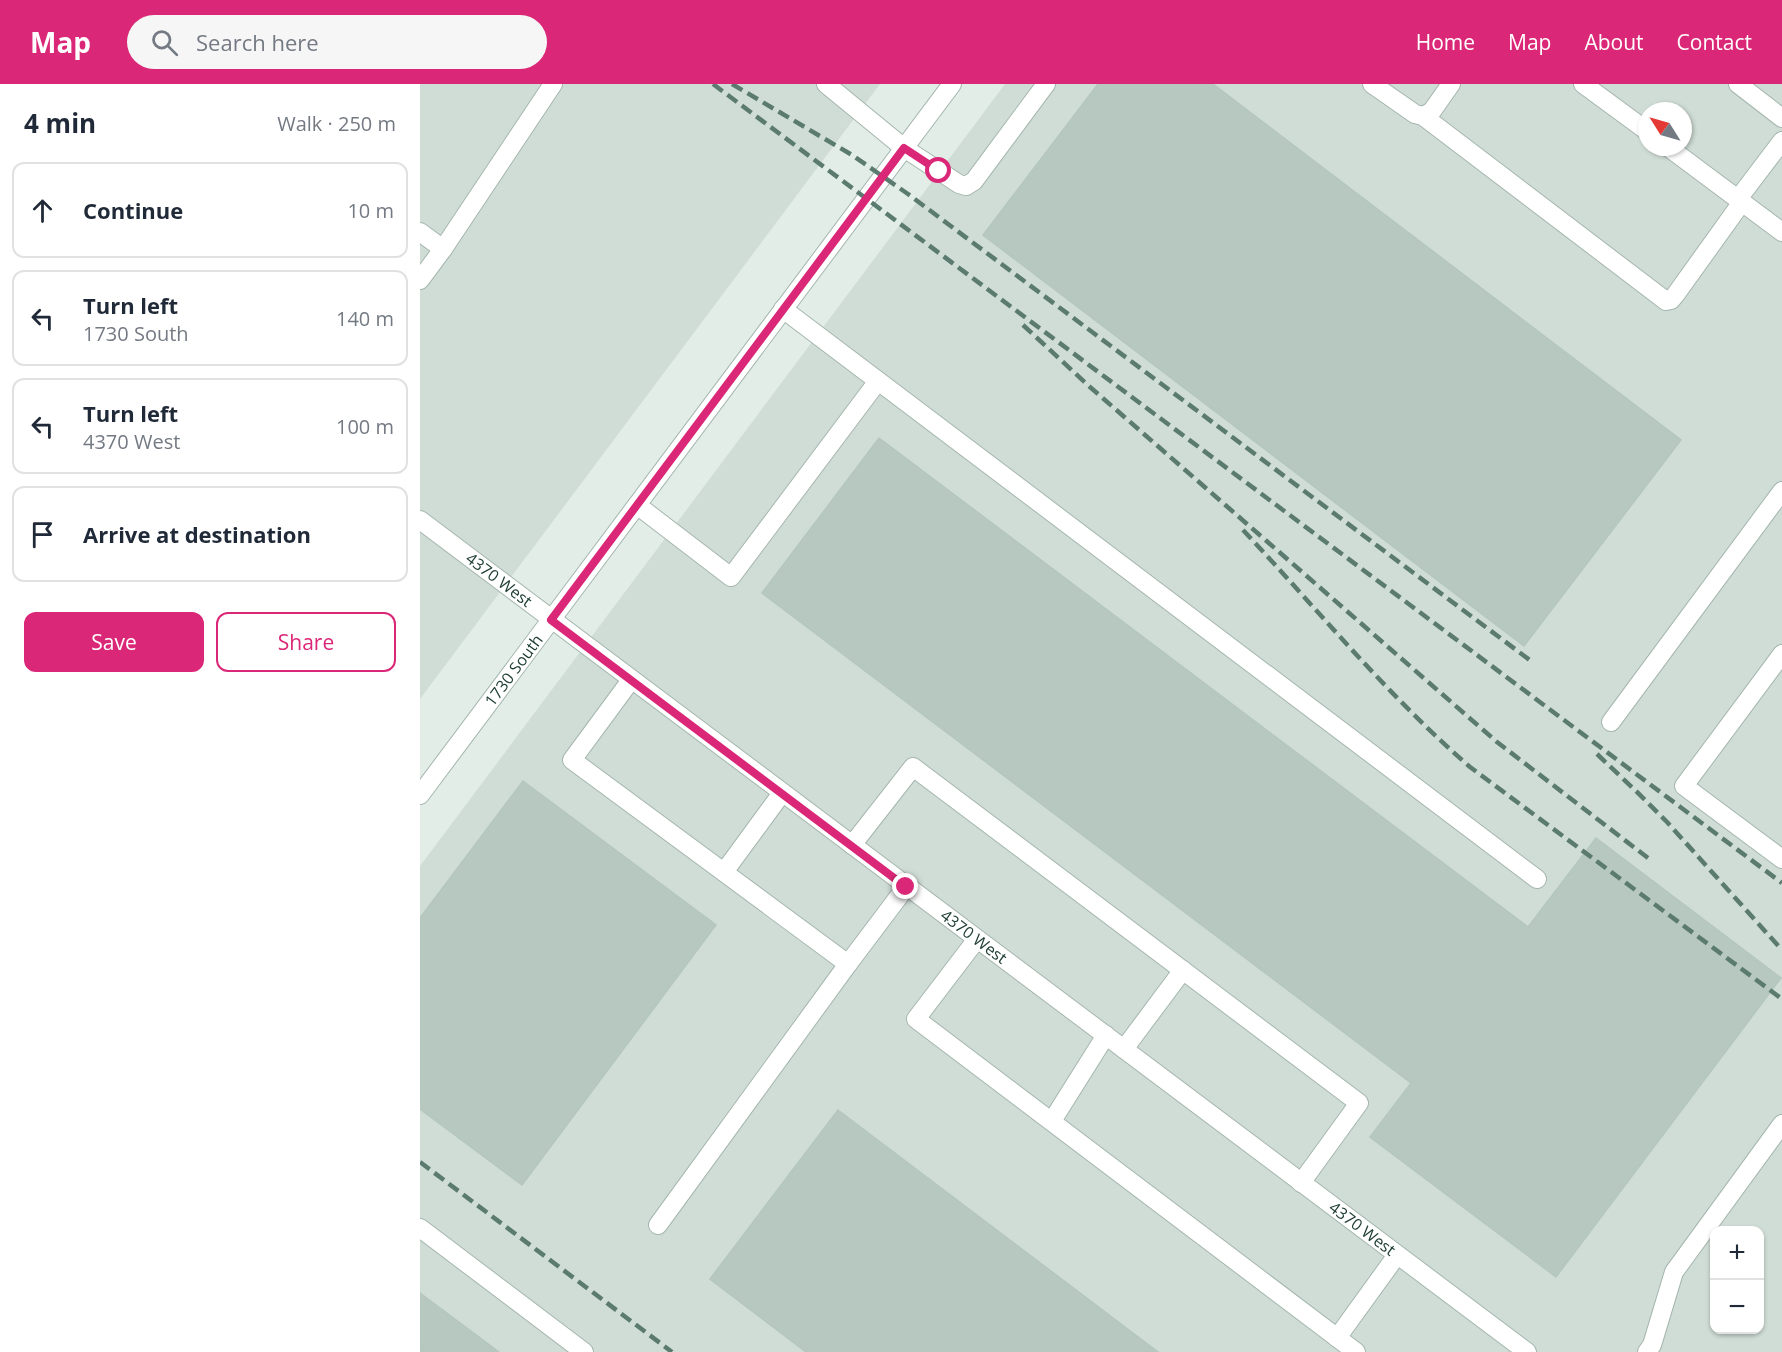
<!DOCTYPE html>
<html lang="en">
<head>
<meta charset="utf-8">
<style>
  body { margin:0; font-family:"Open Sans",sans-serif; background:#f6f6f7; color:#1f2937 }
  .controls { position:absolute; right:18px; bottom:18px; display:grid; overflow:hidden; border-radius:12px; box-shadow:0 2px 4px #0004 }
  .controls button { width:54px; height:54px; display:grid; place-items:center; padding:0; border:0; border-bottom:2px solid #e0e1e3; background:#fff; color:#1f2937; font:30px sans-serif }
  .compass { position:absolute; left:1218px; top:18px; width:54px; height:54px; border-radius:50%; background:#fff; box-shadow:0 2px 4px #0004; rotate:307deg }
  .stop { position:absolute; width:18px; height:18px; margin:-14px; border:4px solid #db2777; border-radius:50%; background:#fff }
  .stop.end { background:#db2777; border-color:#fff; box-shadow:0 2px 6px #0008 }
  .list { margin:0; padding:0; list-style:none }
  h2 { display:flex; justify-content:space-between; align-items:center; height:78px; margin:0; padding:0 24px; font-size:26px }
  h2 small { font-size:20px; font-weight:400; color:#747a83 }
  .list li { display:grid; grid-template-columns:39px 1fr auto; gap:18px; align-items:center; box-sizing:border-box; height:96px; margin:0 12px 12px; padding:0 12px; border:2px solid #e0e1e3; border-radius:12px }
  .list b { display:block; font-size:22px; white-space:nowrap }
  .list p { margin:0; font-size:20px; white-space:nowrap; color:#747a83 }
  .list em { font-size:20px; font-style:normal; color:#747a83 }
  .actions { display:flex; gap:12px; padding:18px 24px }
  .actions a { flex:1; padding:14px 0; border:2px solid #db2777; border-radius:12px; text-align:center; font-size:21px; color:#db2777 }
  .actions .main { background:#db2777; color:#fff }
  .icon { flex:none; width:33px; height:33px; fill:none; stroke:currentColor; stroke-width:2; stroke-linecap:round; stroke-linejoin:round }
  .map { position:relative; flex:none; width:1362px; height:1268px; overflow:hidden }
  header { display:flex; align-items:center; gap:36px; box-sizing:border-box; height:84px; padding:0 30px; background:#db2777; color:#fff }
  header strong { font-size:28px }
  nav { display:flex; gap:33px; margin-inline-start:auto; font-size:21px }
  .search { width:420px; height:54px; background:#f6f6f7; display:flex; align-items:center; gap:15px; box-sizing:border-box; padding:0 21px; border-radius:33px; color:#747a83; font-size:22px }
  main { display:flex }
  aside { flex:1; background:#fff }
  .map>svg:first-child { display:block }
  .built { fill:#d0ddd6; fill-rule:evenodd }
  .building { fill:#b7c8c0; stroke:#b4c7be; stroke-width:1.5 }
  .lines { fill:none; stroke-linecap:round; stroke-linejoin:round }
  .minor-casing { stroke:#a4b6ae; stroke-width:20 }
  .minor { stroke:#fff; stroke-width:18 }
  .rail { stroke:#5b7b70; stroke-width:4.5; stroke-dasharray:12 6; stroke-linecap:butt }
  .route { stroke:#db2777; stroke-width:8 }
  .labels { text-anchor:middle; stroke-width:6; stroke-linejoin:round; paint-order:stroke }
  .street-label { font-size:16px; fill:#214035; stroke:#f3f9f6 }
</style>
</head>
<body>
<header>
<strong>Map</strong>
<div class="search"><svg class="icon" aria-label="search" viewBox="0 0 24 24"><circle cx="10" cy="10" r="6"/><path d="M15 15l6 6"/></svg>Search here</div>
<nav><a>Home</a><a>Map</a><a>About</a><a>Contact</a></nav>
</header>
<main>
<aside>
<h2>4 min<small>Walk · 250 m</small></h2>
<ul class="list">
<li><svg class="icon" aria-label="ahead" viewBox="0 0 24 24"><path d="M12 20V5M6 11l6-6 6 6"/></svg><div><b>Continue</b></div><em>10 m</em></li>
<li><svg class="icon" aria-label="left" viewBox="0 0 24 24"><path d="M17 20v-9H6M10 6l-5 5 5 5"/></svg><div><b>Turn left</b><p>1730 South</p></div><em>140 m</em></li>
<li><svg class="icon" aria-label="left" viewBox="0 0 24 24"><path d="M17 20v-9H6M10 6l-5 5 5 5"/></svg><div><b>Turn left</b><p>4370 West</p></div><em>100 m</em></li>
<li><svg class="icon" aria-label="arrive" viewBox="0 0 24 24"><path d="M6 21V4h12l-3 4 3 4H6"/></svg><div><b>Arrive at destination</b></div></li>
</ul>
<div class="actions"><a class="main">Save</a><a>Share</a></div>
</aside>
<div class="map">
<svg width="1362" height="1268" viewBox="0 0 1362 1268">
  <rect width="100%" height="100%" fill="#e2ede7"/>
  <path class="built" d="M0 0H460L0 615Z
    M585 0H1362V1268H0V782ZM1227 27H1263V63H1227ZM1294 1146H1340V1246H1294Z"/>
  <path class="building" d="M678 0H793L1261 356 1104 562 563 151Z
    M459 354 1108 843 1176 754 1361 894 1136 1193 950 1053 991 999 342 509Z
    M103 697 296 841 102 1101 0 1025V834Z
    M418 1026 738 1268H386L290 1195Z
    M0 1209 79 1268H0Z"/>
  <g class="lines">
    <defs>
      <g id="minor">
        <path d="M406 0 484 64 539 100 546 102 554 97 626 0"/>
        <path d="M952 0 995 30 1003 32 1012 27 1031 0"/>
        <path d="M1163 0 1227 47"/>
        <path d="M1318 0 1362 34"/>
        <path d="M1003 32 1246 217 1251 216 1256 210 1322 118"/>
        <path d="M1248 63 1362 148"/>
        <path d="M1318 115 1362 57"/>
        <path d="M0 148 23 165 0 196"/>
        <path d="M23 165 133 0"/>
        <path d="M363 225 1117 795"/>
        <path d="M217 421 311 493 458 297"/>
        <path id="s1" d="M0 436 1107 1268"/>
        <path d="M1362 570 1264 702 1362 775"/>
        <path d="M211 596 152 676 428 880 486 803"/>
        <path d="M1191 638 1362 407"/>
        <path id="s2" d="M0 711 532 0"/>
        <path d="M432 761 493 683 939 1019 881 1099"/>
        <path d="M304 788 362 709"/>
        <path d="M557 855 496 935 936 1268"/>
        <path d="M704 965 763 886"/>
        <path d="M632 1037 686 951"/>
        <path d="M238 1141 428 880"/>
        <path d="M0 1144 164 1268"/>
        <path d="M917 1254 977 1171"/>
        <path d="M1227 1268 1232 1261 1254 1188 1362 1040"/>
      </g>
    </defs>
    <use href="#minor" class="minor-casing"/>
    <use href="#minor" class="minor"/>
    <path class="rail" d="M293 0 1362 799
      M312 0 432 71 488 110 1111 577
      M603 241 670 303 1077 658 1228 774
      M823 446C898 526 967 611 1050 683L1362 915
      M1177 670 1216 707 1247 738 1362 866
      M0 1078 252 1268"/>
  </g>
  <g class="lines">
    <path class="route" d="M486 803 131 536 484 64 519 87"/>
  </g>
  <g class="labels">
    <g class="street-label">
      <text dy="6" stroke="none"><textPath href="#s1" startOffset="99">4370 West</textPath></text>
      <text dy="6" stroke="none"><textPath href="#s2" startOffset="156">1730 South</textPath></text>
      <text dy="6" stroke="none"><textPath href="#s1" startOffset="693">4370 West</textPath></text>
      <text dy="6" stroke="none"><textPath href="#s1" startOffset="1179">4370 West</textPath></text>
    </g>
  </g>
</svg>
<div class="controls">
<button>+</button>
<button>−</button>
</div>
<svg class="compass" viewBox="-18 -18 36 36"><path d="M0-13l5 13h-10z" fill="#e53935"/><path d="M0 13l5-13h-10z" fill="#747a83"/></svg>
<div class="stop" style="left:519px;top:87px"></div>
<div class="stop end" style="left:486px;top:803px"></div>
</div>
</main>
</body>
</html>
